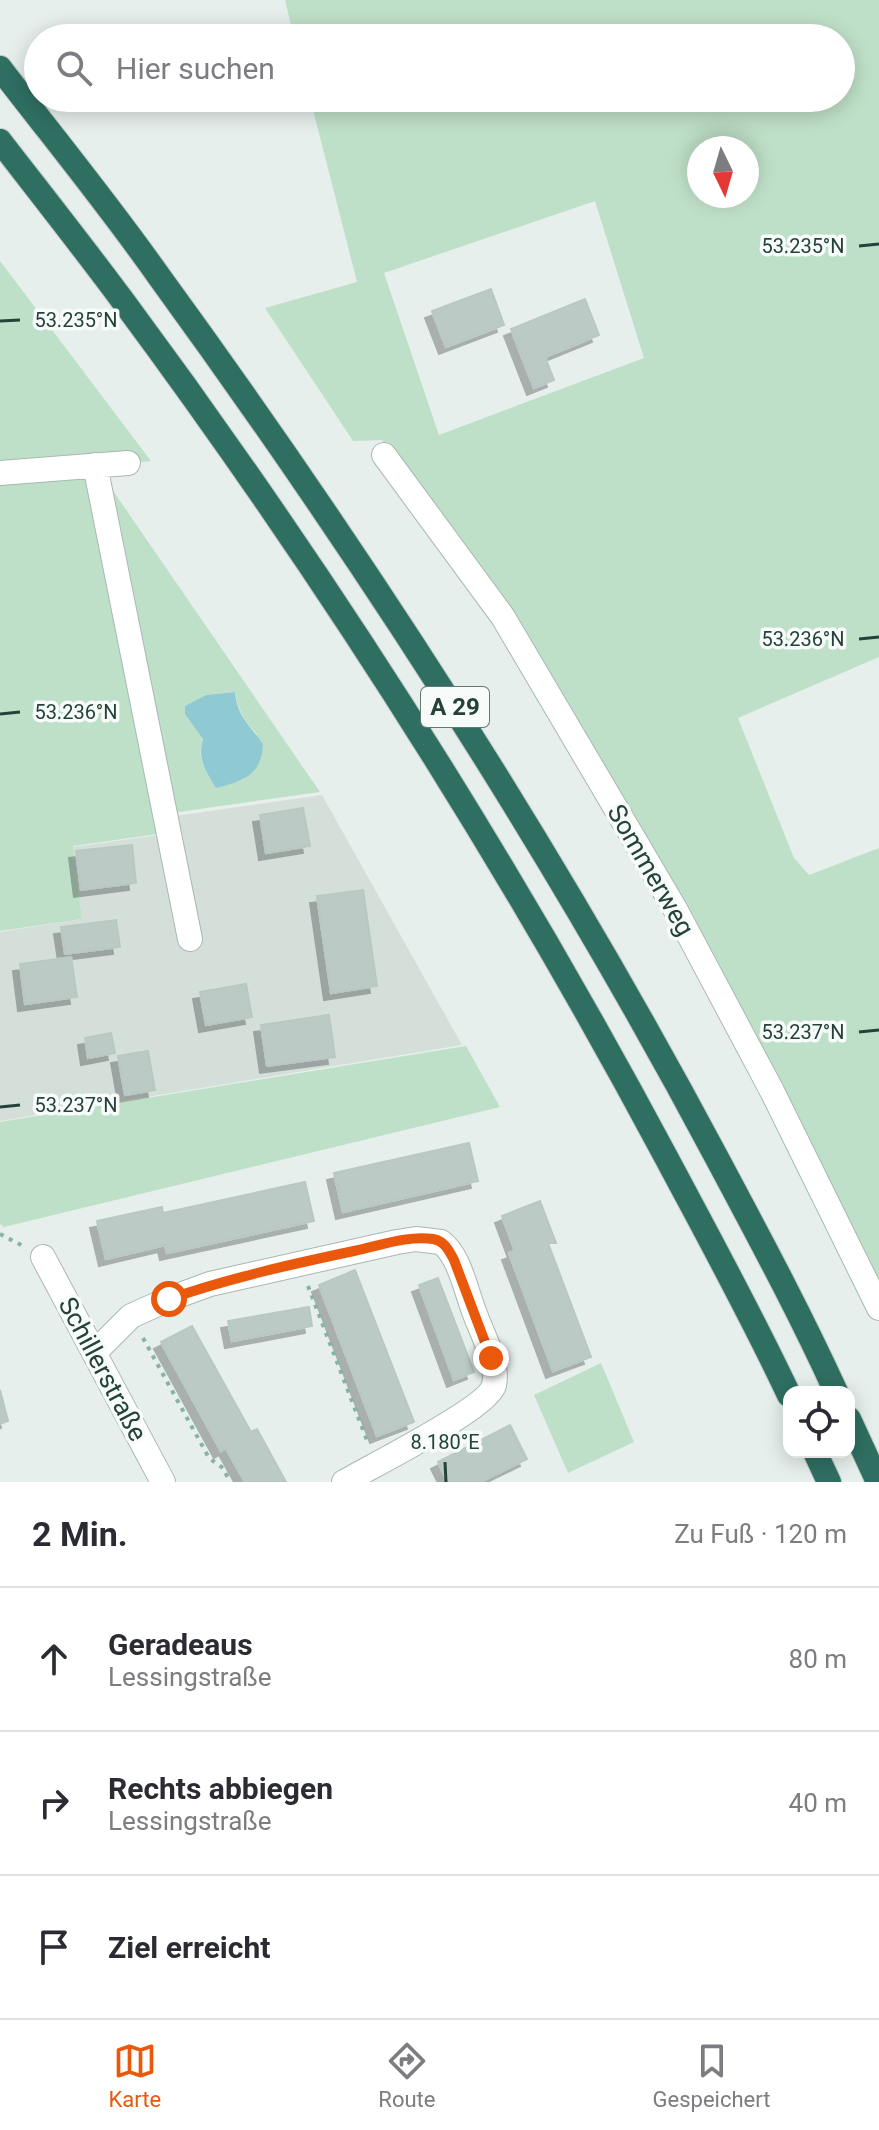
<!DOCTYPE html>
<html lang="de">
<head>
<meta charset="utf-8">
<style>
  body { margin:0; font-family:Roboto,sans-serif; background:#f2f2f3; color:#2b2b33 }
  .controls { position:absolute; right:24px; bottom:24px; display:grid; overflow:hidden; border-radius:16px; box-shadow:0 4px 20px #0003 }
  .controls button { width:72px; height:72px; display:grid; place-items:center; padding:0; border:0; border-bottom:2px solid #e1e1e2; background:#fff; color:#2b2b33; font:40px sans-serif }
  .compass { position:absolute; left:687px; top:136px; width:72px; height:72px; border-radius:50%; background:#fff; box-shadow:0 4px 20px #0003; rotate:175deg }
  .stop { position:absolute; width:24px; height:24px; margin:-18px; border:6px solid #ea580c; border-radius:50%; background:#fff }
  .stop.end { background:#ea580c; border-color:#fff; box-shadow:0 2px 8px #0008 }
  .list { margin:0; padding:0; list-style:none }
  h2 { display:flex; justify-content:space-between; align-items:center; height:104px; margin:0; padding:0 32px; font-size:34px }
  h2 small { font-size:26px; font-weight:400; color:#7c7c81 }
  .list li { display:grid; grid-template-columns:52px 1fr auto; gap:24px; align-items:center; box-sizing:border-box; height:144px; padding:0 32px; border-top:2px solid #e1e1e2 }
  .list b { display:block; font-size:30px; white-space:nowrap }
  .list p { margin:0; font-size:26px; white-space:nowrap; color:#7c7c81 }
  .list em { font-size:26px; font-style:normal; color:#7c7c81 }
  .icon { flex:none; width:44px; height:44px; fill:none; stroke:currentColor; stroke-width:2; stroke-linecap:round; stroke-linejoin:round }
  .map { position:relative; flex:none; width:879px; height:1482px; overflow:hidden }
  .search { position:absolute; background:#fff; box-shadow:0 4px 20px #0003; left:24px; right:24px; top:24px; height:88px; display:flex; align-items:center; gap:20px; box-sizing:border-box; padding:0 28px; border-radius:44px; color:#7c7c81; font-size:30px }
  .sheet { height:536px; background:#fff }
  nav { display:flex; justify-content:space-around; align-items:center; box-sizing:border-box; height:112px; border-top:2px solid #e1e1e2; background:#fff; font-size:22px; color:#7c7c81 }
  nav a { display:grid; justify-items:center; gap:4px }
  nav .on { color:#ea580c }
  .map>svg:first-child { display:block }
  .built { fill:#d4dfda }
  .green { fill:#bfe0c8; fill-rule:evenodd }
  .water { fill:#8ec9d4 }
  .building { fill:#bbcac4; stroke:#b8c9c2; stroke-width:2; filter:url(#shadow) }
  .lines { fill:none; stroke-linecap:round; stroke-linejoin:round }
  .minor-casing { stroke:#a8b8b2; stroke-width:26 }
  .highway-casing { stroke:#c2cac8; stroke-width:26 }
  .path { stroke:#86b3a5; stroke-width:4; stroke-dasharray:4 6; stroke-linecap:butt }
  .minor { stroke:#fff; stroke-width:24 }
  .highway { stroke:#2f6f62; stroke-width:24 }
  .route { stroke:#ea580c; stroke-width:10 }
  .ticks { fill:none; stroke:#24423a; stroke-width:3 }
  .labels { text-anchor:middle; stroke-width:7; stroke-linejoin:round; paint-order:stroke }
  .shield { fill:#f7fbf9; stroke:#637a73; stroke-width:2 }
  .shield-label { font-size:24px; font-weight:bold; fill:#24423a }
  .street-label { font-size:26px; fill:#24423a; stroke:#f7fbf9 }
  .ticks-label { font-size:20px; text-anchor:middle; fill:#24423a; stroke:#f7fbf9; stroke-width:7; stroke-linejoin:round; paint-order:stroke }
</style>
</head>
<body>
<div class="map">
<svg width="879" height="1482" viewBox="0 0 879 1482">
  <defs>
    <filter id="shadow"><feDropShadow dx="-7" dy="7" stdDeviation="0" flood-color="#0004"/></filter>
  </defs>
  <rect width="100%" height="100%" fill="#e6efeb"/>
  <path class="built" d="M322 795 462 1045 0 1121V932L82 919 73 847 166 834 168 817Z"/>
  <path class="green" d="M285 0H879V657L738 718 794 858 809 875 879 848V1285L508 615 382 440 353 441 265 308 357 282 310 98H841V38H294ZM699 148H747V196H699ZM595 201 644 358 439 435 384 273Z
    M0 261 151 461 96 466 320 792 165 814V833L73 846 82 919 0 931ZM235 692C237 708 245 723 257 734L244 779 217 788C206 771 196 760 203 739L186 706 206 695Z
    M466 1046 500 1107 4 1227 0 1224V1122Z
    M601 1363 634 1442 568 1473 534 1395Z"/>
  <path class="water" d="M235 692C237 717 251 726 263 744 262 775 243 781 216 788 206 771 197 760 203 739L185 714V706L206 695Z"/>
  <path class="building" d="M491 289 504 325 446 347 432 311Z
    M585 299 599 335 545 357 554 380 534 388 511 329Z
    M303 808 310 846 266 853 260 815Z
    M132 845 136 883 81 890 76 851Z
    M363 890 377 986 331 993 317 896Z
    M116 920 120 947 65 954 61 927Z
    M71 957 77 997 25 1004 20 964Z
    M246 984 252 1017 206 1025 200 992Z
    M329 1015 335 1057 267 1066 261 1025Z
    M111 1033 115 1053 88 1058 85 1038Z
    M148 1051 155 1090 125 1095 118 1056Z
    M469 1143 478 1181 343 1212 334 1173Z
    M305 1182 314 1221 167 1253 165 1245 106 1259 97 1221 162 1207 163 1213Z
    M540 1201 556 1243H548L591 1357 553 1371 509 1253 515 1251 502 1216Z
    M355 1270 414 1422 377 1436 319 1285Z
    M438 1278 474 1372 454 1380 419 1285Z
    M309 1307 312 1326 232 1341 228 1321Z
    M192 1326 251 1432 257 1429 286 1482H245L226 1448 221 1451 161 1342Z
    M0 1390 8 1421 0 1424Z
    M510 1425 527 1459 480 1482H448L438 1462Z"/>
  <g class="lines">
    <defs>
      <path id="minor" d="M384 455 503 617 674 907 772 1091 879 1308
        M95 465 190 939
        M0 473 128 463
        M43 1257 163 1482
        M94 1353 131 1316 169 1299 210 1284 397 1242 416 1239 441 1242C460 1256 466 1292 475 1314 482 1334 499 1363 494 1385 488 1408 370 1467 344 1482"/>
      <path id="highway" d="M0 68C53 137 108 204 158 275 364 558 554 851 718 1160 759 1237 800 1313 836 1392
        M0 141C41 194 83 247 123 301 324 572 507 859 666 1157 708 1236 751 1314 789 1395
        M849 1419 878 1482
        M815 1452 829 1482"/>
    </defs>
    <use href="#minor" class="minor-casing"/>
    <use href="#highway" class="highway-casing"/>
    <path class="path" d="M0 1234 23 1246
      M308 1286 368 1443
      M143 1338 209 1458 223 1468 230 1482"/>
    <use href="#minor" class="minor"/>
    <use href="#highway" class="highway"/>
  </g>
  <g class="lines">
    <path class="route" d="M169 1299C230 1278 292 1264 354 1251 379 1246 408 1235 433 1239 445 1241 449 1251 454 1260L491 1358"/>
  </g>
  <path class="ticks" d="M859 246 879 244M0 321 20 320M859 639 879 637M0 714 20 712M859 1032 879 1030M0 1107 20 1105M445 1462 446 1482"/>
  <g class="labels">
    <rect class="shield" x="421" y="687" width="68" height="40" rx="6"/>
    <g class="shield-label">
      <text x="455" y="715">A 29</text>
    </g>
    <g class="street-label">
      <text transform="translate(651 870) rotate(60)" y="9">Sommerweg</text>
      <text transform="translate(103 1369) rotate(62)" y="9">Schillerstraße</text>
    </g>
  </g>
  <g class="ticks-label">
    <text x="803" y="253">53.235°N</text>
    <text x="76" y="327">53.235°N</text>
    <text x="803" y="646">53.236°N</text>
    <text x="76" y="719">53.236°N</text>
    <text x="803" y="1039">53.237°N</text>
    <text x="76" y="1112">53.237°N</text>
    <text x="445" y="1449">8.180°E</text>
  </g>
</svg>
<div class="controls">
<button><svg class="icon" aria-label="locate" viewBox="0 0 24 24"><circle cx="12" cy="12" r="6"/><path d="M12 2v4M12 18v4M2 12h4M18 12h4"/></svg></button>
</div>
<svg class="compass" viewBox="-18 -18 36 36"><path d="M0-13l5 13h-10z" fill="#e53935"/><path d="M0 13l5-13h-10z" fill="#7c7c81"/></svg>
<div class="stop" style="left:169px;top:1299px"></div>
<div class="stop end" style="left:491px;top:1358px"></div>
<div class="search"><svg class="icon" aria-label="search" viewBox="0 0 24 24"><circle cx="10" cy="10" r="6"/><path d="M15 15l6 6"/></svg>Hier suchen</div>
</div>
<section class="sheet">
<h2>2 Min.<small>Zu Fuß · 120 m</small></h2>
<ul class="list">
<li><svg class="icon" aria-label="ahead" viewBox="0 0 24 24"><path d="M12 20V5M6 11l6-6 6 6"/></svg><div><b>Geradeaus</b><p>Lessingstraße</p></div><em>80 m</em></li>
<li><svg class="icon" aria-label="right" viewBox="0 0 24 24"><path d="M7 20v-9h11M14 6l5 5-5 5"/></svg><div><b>Rechts abbiegen</b><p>Lessingstraße</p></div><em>40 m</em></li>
<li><svg class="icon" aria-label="arrive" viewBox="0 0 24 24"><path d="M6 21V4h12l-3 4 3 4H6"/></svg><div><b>Ziel erreicht</b></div></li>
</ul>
</section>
<nav>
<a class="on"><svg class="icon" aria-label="map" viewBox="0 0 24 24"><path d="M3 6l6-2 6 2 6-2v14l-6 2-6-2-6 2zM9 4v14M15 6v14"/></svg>Karte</a>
<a><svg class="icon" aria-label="directions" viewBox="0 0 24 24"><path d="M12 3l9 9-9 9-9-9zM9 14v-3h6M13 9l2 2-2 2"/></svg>Route</a>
<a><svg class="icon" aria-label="saved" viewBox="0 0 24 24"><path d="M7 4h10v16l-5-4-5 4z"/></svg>Gespeichert</a>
</nav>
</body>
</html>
